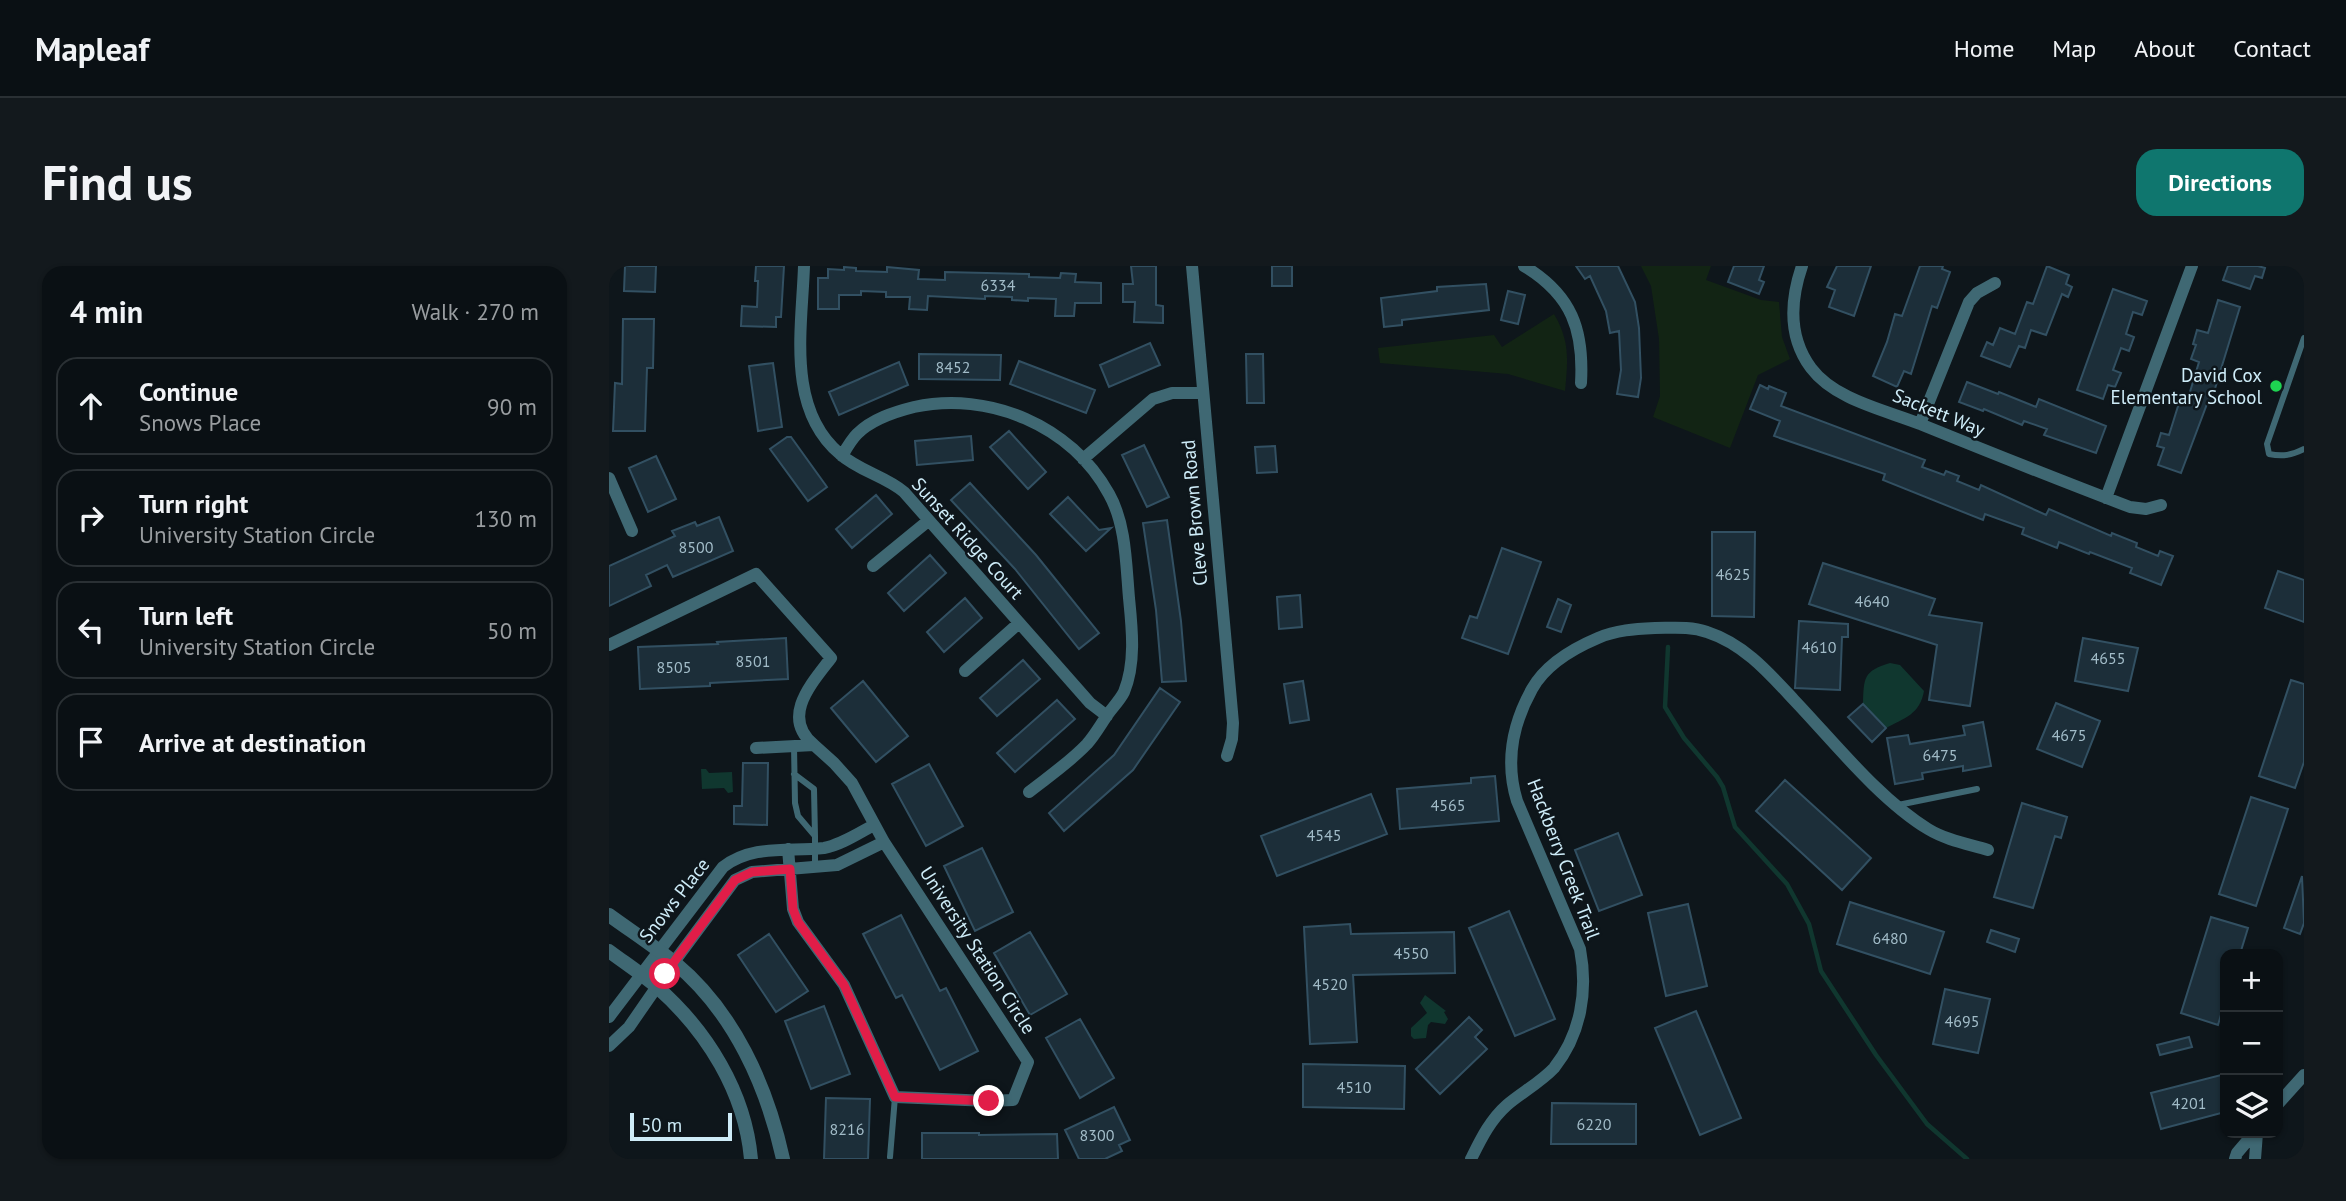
<!DOCTYPE html>
<html lang="en">
<head>
<meta charset="utf-8">
<style>
  body { margin:0; font-family:"PT Sans",sans-serif; background:#13191d; color:#f1f3f6 }
  .controls { position:absolute; right:21px; bottom:21px; display:grid; overflow:hidden; border-radius:14px; box-shadow:0 2px 5px #0004 }
  .controls button { width:63px; height:63px; display:grid; place-items:center; padding:0; border:0; border-bottom:2px solid #2a3034; background:#0a1014; color:#f1f3f6; font:35px sans-serif }
  .scale { position:absolute; left:21px; bottom:18px; width:102px; box-sizing:border-box; padding-left:7px; border:4px solid #ceecf8; border-top:0; font-size:19px; line-height:24px; white-space:nowrap; color:#ceecf8; -webkit-text-stroke:5px #0e161b; paint-order:stroke }
  .stop { position:absolute; width:21px; height:21px; margin:-16px; border:5px solid #e11d48; border-radius:50%; background:#fff }
  .stop.end { background:#e11d48; border-color:#fff; box-shadow:0 2px 7px #0008 }
  .list { margin:0; padding:0; list-style:none }
  h2 { display:flex; justify-content:space-between; align-items:center; height:91px; margin:0; padding:0 28px; font-size:30px }
  h2 small { font-size:23px; font-weight:400; color:#999da0 }
  .list li { display:grid; grid-template-columns:46px 1fr auto; gap:21px; align-items:center; box-sizing:border-box; height:98px; margin:0 14px 14px; padding:0 14px; border:2px solid #2a3034; border-radius:21px }
  .list b { display:block; font-size:26px; white-space:nowrap }
  .list p { margin:0; font-size:23px; white-space:nowrap; color:#999da0 }
  .list em { font-size:23px; font-style:normal; color:#999da0 }
  .icon { flex:none; width:38px; height:38px; fill:none; stroke:currentColor; stroke-width:2; stroke-linecap:round; stroke-linejoin:round }
  .map { position:relative; flex:none; width:1695px; height:893px; overflow:hidden; border-radius:21px }
  header { display:flex; align-items:center; gap:42px; box-sizing:border-box; height:98px; padding:0 35px; background:#0a1014; border-bottom:2px solid #2a3034 }
  header strong { font-size:33px }
  nav { display:flex; gap:38px; margin-inline-start:auto; font-size:24px }
  .intro { display:flex; align-items:center; justify-content:space-between; box-sizing:border-box; height:168px; padding:0 42px }
  h1 { margin:0; font-size:49px }
  .button { padding:18px 32px; border-radius:21px; background:#0f766e; color:#fff; font-size:24px; font-weight:700 }
  main { display:flex; gap:42px; padding:0 42px }
  aside { flex:1; background:#0a1014; border-radius:21px; box-shadow:0 2px 5px #0004 }
  .map>svg:first-child { display:block }
  .green { fill:#122414 }
  .water { fill:#10372f }
  .lines { fill:none; stroke-linecap:round; stroke-linejoin:round }
  .stream { stroke:#10372f; stroke-width:4.5 }
  .building { fill:#1c2e39; stroke:#325062; stroke-width:2 }
  .service { stroke:#3f6873; stroke-width:6 }
  .minor { stroke:#3f6873; stroke-width:12 }
  .tertiary { stroke:#3f6873; stroke-width:14 }
  .route { stroke:#e11d48; stroke-width:9 }
  .poi-dot { fill:#1ed451; stroke:#0e161b; stroke-width:2.5 }
  .labels { text-anchor:middle; stroke-width:5; stroke-linejoin:round; paint-order:stroke }
  .number-label { font-size:16px; fill:#a2bcc8 }
  .poi-label { font-size:19px; fill:#ceecf8; stroke:#0e161b; text-anchor:end }
  .street-label { font-size:19px; fill:#ceecf8; stroke:#0e161b }
</style>
</head>
<body>
<header>
<strong>Mapleaf</strong>
<nav><a>Home</a><a>Map</a><a>About</a><a>Contact</a></nav>
</header>
<div class="intro"><h1>Find us</h1><a class="button">Directions</a></div>
<main>
<aside>
<h2>4 min<small>Walk · 270 m</small></h2>
<ul class="list">
<li><svg class="icon" aria-label="ahead" viewBox="0 0 24 24"><path d="M12 20V5M6 11l6-6 6 6"/></svg><div><b>Continue</b><p>Snows Place</p></div><em>90 m</em></li>
<li><svg class="icon" aria-label="right" viewBox="0 0 24 24"><path d="M7 20v-9h11M14 6l5 5-5 5"/></svg><div><b>Turn right</b><p>University Station Circle</p></div><em>130 m</em></li>
<li><svg class="icon" aria-label="left" viewBox="0 0 24 24"><path d="M17 20v-9H6M10 6l-5 5 5 5"/></svg><div><b>Turn left</b><p>University Station Circle</p></div><em>50 m</em></li>
<li><svg class="icon" aria-label="arrive" viewBox="0 0 24 24"><path d="M6 21V4h12l-3 4 3 4H6"/></svg><div><b>Arrive at destination</b></div></li>
</ul>
</aside>
<div class="map">
<svg width="1695" height="893" viewBox="0 0 1695 893">
  <rect width="100%" height="100%" fill="#0e161b"/>
  <path class="green" d="M1032 0H1102L1097 14 1152 34 1170 36 1173 71 1181 93 1149 109 1121 182 1044 151 1051 130 1050 73 1042 20Z
    M945 48C961 75 959 94 956 125L899 108 771 97 769 82 885 69 893 81Z"/>
  <path class="water" d="M1281 397 1291 399 1315 425C1311 448 1296 452 1277 462L1254 438C1255 412 1254 405 1281 397Z
    M92 503H97L100 507 123 506 124 526 119 527 115 522 93 523Z
    M816 729 837 745 835 746 839 753 836 758 822 756 819 759 817 772 805 773 802 770V762L818 747 811 737Z"/>
  <g class="lines">
    <path class="stream" d="M1059 381 1056 441 1075 472 1108 511 1114 521 1126 561 1178 618 1200 658 1212 705 1267 789 1318 858 1358 893"/>
  </g>
  <path class="building" d="M16 0H47L46 26 15 25Z
    M147 0H175L172 51H167V61L132 60 133 40 148 41 149 15H146Z
    M522 0H547V39L554 40V57L525 56 526 36H514V18H524Z
    M663 0H683V20H663Z
    M967 0H1009L1026 36 1030 62 1032 112 1029 131 1008 128 1012 104 1010 65 1001 67 997 45 981 10 976 13Z
    M1125 0H1155L1150 14 1155 16 1150 28 1119 16Z
    M1228 0H1262L1245 50 1220 41 1226 24 1218 21Z
    M1311 0H1334L1333 3 1341 6 1328 42 1323 40 1302 108 1295 105 1288 121 1264 110 1278 76 1286 48 1293 50Z
    M1438 0 1460 9 1457 18 1463 21 1459 31 1453 28 1437 69 1422 64 1416 82 1410 80 1401 101 1372 90 1378 76 1384 79 1391 62 1406 68 1418 36 1424 38Z
    M1619 0H1649L1656 2 1653 12 1646 10 1641 23 1614 14Z
    M235 1 247 2V5L278 6V1L310 4 309 13 336 14V6L420 8V11L451 12 452 7 467 8 466 16 492 17V37H466L465 50H446L447 33 419 32V35L403 34V31L376 30V33L319 30 318 44 300 43 301 31H277V26L252 25V29H230V43H209V12H219V3L235 4Z
    M877 18 880 44 793 54V59L775 61 772 32 828 25V21Z
    M1504 23 1538 35 1533 49 1524 46 1517 68 1525 71 1520 85 1512 82 1504 104 1512 107 1506 121 1499 119 1494 133 1468 124Z
    M899 25 916 29 909 58 892 54Z
    M1609 34 1631 41 1601 139 1598 138 1572 207 1549 199 1555 182 1548 180 1552 167 1560 169 1570 137 1577 139 1590 96 1582 93 1587 79 1584 78 1588 64 1599 67Z
    M14 53H45L44 102H38L36 165H4L6 117 13 118Z
    M541 77 551 99 500 121 491 99Z
    M310 88 392 89 391 114 310 113Z
    M637 88H654L655 137H638Z
    M410 95 486 124 477 147 401 118Z
    M290 96 299 119 230 149 220 126Z
    M164 97 173 161 149 165 140 100Z
    M1358 116 1389 128 1390 126 1427 141 1430 133 1497 160 1487 187 1435 169 1438 163 1415 155 1413 159 1375 143 1374 145 1350 136Z
    M1151 119 1159 123 1160 120 1177 127 1172 140 1316 194 1313 201 1335 209 1337 205 1350 210 1348 215 1370 224 1372 219 1437 249 1440 243 1502 270 1503 267 1528 277 1527 281 1549 290 1551 285 1564 290 1552 319 1521 307 1523 302 1481 286 1480 288 1450 276 1448 282 1413 268 1415 262 1376 248 1374 254 1274 214 1276 208 1165 170 1171 155 1141 143Z
    M400 165 437 206 419 223 381 181Z
    M362 170 364 194 308 199 306 175Z
    M178 171H182L218 221 199 235 161 183Z
    M535 179 560 231 538 241 513 189Z
    M666 180 668 206 648 207 646 181Z
    M47 190 67 233 39 246 20 202Z
    M361 217 427 289 490 367 470 383 406 303 342 234Z
    M267 229 283 248 243 282 227 263Z
    M459 231 490 264 502 262 477 285 441 248Z
    M110 251 124 285 64 311 58 299 37 309 42 320 0 340V300L66 270 63 265 86 256 88 260Z
    M558 254 572 355 577 415 553 416 547 344 534 257Z
    M1103 266H1146L1145 351 1103 350Z
    M893 282 932 296 899 388 853 372 861 350 868 352Z
    M321 289 337 307 295 345 279 327Z
    M1214 297 1326 333 1320 349 1373 357 1361 440 1320 434 1328 379 1200 338Z
    M1669 305 1695 314V356L1656 342Z
    M691 329 693 361 670 363 668 331Z
    M356 332 373 352 335 386 318 366Z
    M949 333 962 339 952 366 938 361Z
    M1190 355 1239 358V371H1233L1231 424 1186 422Z
    M177 372 179 413 101 417V420L31 423 29 381 109 378 108 376Z
    M1474 372 1529 382 1519 425 1466 415Z
    M414 394 431 413 388 450 371 432Z
    M1682 414 1695 418V496L1686 522 1650 510Z
    M254 415 299 470 267 496 222 442Z
    M694 415 700 454 681 457 675 418Z
    M551 422 571 436 524 504 455 565 440 547 505 489Z
    M448 434 466 453 406 506 388 487Z
    M1447 437 1491 455 1473 501 1428 483Z
    M1254 438 1277 462 1263 476 1239 451Z
    M1374 456 1382 500 1354 505V500L1313 507 1314 513 1286 518 1278 472 1299 469 1301 478 1356 469 1354 460Z
    M134 497H159L158 559 125 558V540H133Z
    M320 498 354 560 317 580 283 518Z
    M886 510 890 555 791 563 788 523 862 517V512Z
    M1176 514 1262 592 1233 624 1147 545Z
    M762 528 778 568 668 610 652 570Z
    M1642 531 1679 543 1647 640 1610 628Z
    M1413 537 1458 551 1452 572 1446 570 1424 642 1385 631Z
    M1009 567 1033 629 990 645 966 584Z
    M373 582 404 646 366 665 335 600Z
    M1693 610 1695 657 1691 668 1675 662Z
    M1241 636 1335 666 1321 708 1228 678Z
    M1079 638 1098 720 1057 730 1039 647Z
    M900 645 946 753 906 770 860 662Z
    M292 649 331 725 337 722 369 785 331 804 293 729 287 732 254 668Z
    M1602 651 1639 662 1631 688H1616V735L1609 759 1572 747Z
    M741 658 742 668 845 666 846 707 744 709 748 776 701 778 695 661Z
    M1382 664 1410 673 1406 686 1378 676Z
    M421 666 458 728 421 749 385 687Z
    M160 668 199 725 167 746 129 689Z
    M1336 723 1381 733 1369 787 1324 778Z
    M215 740 241 808 202 823 176 755Z
    M1087 745 1132 852 1091 869 1046 762Z
    M860 751 873 764 866 771 878 783 831 828 807 803Z
    M471 753 505 812 471 832 437 772Z
    M1580 771 1583 781 1551 789 1548 779Z
    M694 798 796 800 795 843 694 841Z
    M1616 808V846L1552 863 1542 827Z
    M217 832 261 833 259 893H215Z
    M943 837 1027 838V878H942Z
    M505 841 521 874 510 879 513 885 496 893H470L456 864Z
    M313 867H370V869L448 868 449 893H313Z"/>
  <g class="lines">
    <path class="service" d="M1695 72 1658 178 1660 188C1674 191 1683 189 1695 183
      M185 480 186 537 189 550 206 570V601
      M185 508 205 523 206 570
      M1289 539 1368 523
      M281 891 286 831"/>
    <path class="minor" d="M195 0C193 62 177 143 231 188 250 205 276 210 295 226L481 437 498 450
      M583 0 624 457 623 473 618 490
      M915 0C963 29 975 64 972 117
      M1193 0C1181 35 1179 71 1202 102 1226 134 1276 144 1311 158 1380 186 1450 214 1521 241L1537 243 1552 239
      M1311 158 1360 36 1368 27 1386 17
      M233 190C237 183 242 174 248 168 263 153 285 146 305 141 380 125 462 159 500 228 517 258 517 298 520 332 523 362 527 397 515 426 511 434 504 441 499 448 492 458 486 469 478 478 461 496 439 511 420 526
      M474 193 544 133 563 127H593
      M0 212 23 265
      M1497 232 1583 0
      M264 300 319 255
      M0 379 147 308 222 392C203 417 171 451 205 479
      M356 405 410 357
      M147 482 205 479 225 497 243 517 275 576 419 796 404 834 380 835 286 831 235 719 189 656 184 643 179 583
      M0 751 114 601C144 578 179 586 215 582 232 579 250 567 265 559
      M0 780 20 761 65 696 126 614 143 606 228 599 275 576
      M1669 838 1695 809
      M862 893C872 873 881 854 898 839 912 827 932 816 945 802 972 768 979 725 971 683L908 535C896 496 903 459 923 423 937 398 963 383 989 372 1007 364 1026 363 1046 362 1063 362 1081 360 1098 366 1135 378 1160 407 1185 434 1225 476 1270 533 1319 563 1337 574 1359 578 1379 584
      M1626 893 1628 887 1645 867
      M1646 893 1648 867"/>
    <path class="tertiary" d="M0 649C22 665 45 680 66 697 125 746 158 820 174 893
      M0 685C16 697 33 708 48 721 98 765 136 826 142 893"/>
  </g>
  <g class="lines">
    <path class="route" d="M56 708 126 614 143 606 181 603 184 643 189 656 235 719 286 831 380 835"/>
  </g>
  <circle class="poi-dot" cx="1667" cy="120" r="7"/>
  <g class="labels">
    <g class="number-label">
      <text x="389" y="25">6334</text>
      <text x="344" y="107">8452</text>
      <text x="87" y="287">8500</text>
      <text x="1124" y="314">4625</text>
      <text x="1263" y="341">4640</text>
      <text x="1210" y="387">4610</text>
      <text x="1499" y="398">4655</text>
      <text x="144" y="401">8501</text>
      <text x="65" y="407">8505</text>
      <text x="1460" y="475">4675</text>
      <text x="1331" y="495">6475</text>
      <text x="839" y="545">4565</text>
      <text x="715" y="575">4545</text>
      <text x="1281" y="678">6480</text>
      <text x="802" y="693">4550</text>
      <text x="721" y="724">4520</text>
      <text x="1353" y="761">4695</text>
      <text x="745" y="827">4510</text>
      <text x="1580" y="843">4201</text>
      <text x="985" y="864">6220</text>
      <text x="238" y="869">8216</text>
      <text x="488" y="875">8300</text>
    </g>
    <g class="poi-label">
      <text x="1653" y="116">David Cox<tspan x="1653" dy="22">Elementary School</tspan></text>
    </g>
    <g class="street-label">
      <text transform="translate(1330 146) rotate(22)" y="7">Sackett Way</text>
      <text transform="translate(585 247) rotate(-95)" y="7">Cleve Brown Road</text>
      <text transform="translate(359 272) rotate(48)" y="7">Sunset Ridge Court</text>
      <text transform="translate(955 593) rotate(69)" y="7">Hackberry Creek Trail</text>
      <text transform="translate(65 634) rotate(-52)" y="7">Snows Place</text>
      <text transform="translate(369 684) rotate(57)" y="7">University Station Circle</text>
    </g>
  </g>
</svg>
<div class="controls">
<button>+</button>
<button>−</button>
<button><svg class="icon" aria-label="layers" viewBox="0 0 24 24"><path d="M12 4l9 5-9 5-9-5zM3 14l9 5 9-5"/></svg></button>
</div>
<div class="scale">50 m</div>
<div class="stop" style="left:56px;top:708px"></div>
<div class="stop end" style="left:380px;top:835px"></div>
</div>
</main>
</body>
</html>
